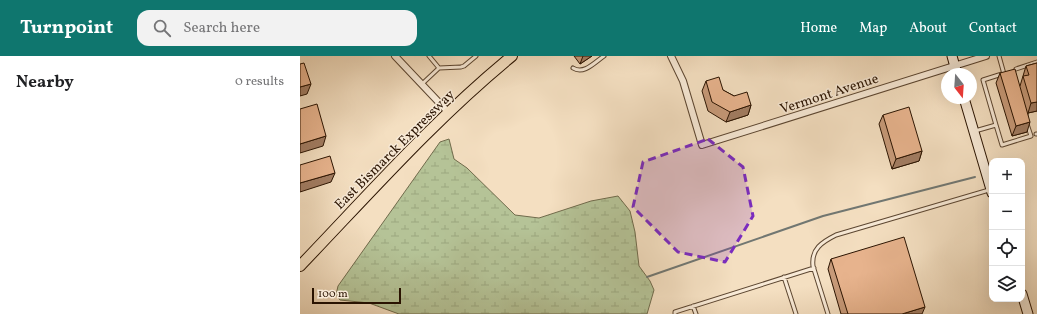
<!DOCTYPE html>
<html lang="en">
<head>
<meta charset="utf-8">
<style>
  body { margin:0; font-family:Vollkorn,serif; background:#f2f2f2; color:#202124 }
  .controls { position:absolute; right:12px; bottom:12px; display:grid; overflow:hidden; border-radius:8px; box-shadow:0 4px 16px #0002 }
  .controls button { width:36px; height:36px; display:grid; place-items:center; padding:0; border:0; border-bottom:1px solid #e0e0e0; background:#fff; color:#202124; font:20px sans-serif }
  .compass { position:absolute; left:641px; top:12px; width:36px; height:36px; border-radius:50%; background:#fff; box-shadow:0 4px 16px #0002; rotate:163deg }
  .scale { position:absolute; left:12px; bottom:10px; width:89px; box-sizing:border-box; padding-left:4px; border:2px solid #2a1301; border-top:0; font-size:11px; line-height:14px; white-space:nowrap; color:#2a1301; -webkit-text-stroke:3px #f8ead7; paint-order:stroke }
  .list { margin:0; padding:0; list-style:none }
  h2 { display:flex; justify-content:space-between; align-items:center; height:52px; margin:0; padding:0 16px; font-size:17px }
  h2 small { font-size:13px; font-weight:400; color:#757577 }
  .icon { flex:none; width:22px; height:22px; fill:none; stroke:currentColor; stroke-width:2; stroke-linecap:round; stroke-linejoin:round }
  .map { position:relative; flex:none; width:737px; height:258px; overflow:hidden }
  header { display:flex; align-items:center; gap:24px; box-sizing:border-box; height:56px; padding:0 20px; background:#0f766e; color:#fff }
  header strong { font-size:19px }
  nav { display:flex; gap:22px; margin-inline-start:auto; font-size:14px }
  .search { width:280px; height:36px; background:#f2f2f2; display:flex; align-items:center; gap:10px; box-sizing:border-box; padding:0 14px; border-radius:12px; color:#757577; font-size:15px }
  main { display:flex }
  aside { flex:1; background:#fff }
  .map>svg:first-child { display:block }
  .wetland { fill:url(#wetland-marsh); stroke:#706b4c }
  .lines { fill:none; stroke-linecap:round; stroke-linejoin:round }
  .stream { stroke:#717772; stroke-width:2 }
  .lane-casing { stroke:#5c4631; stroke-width:5 }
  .street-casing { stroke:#5c4631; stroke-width:8 }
  .secondary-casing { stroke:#2a1301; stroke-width:11 }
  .primary-casing { stroke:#2a1301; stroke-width:12 }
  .lane { stroke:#f8ead7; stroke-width:3 }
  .street { stroke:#f8ead7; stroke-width:6 }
  .secondary { stroke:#f8ead7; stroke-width:9 }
  .primary { stroke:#f4dfc1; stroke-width:10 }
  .wall { fill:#c79a79; stroke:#2a1301 }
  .shaded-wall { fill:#a27d63; stroke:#2a1301 }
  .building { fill:#e7b38d; stroke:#2a1301 }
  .marked { fill:#7b2cbf; fill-opacity:0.2; stroke:#7b2cbf; stroke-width:3; stroke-dasharray:8 5; stroke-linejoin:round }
  .labels { text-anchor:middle; stroke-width:3; stroke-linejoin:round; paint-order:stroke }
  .street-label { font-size:14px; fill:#2a1301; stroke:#f8ead7 }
</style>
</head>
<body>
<header>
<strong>Turnpoint</strong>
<div class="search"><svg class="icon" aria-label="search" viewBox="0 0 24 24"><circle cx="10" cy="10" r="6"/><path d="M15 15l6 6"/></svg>Search here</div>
<nav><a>Home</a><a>Map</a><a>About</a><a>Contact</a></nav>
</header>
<main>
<aside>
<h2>Nearby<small>0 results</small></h2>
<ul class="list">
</ul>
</aside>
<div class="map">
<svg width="737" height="258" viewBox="0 0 737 258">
  <defs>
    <pattern id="wetland-marsh" width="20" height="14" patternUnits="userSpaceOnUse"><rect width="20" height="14" fill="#b5c397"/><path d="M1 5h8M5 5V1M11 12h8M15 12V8" fill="none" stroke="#9ca780"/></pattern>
  </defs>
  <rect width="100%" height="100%" fill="#f4dfc1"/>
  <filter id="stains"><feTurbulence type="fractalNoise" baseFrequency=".005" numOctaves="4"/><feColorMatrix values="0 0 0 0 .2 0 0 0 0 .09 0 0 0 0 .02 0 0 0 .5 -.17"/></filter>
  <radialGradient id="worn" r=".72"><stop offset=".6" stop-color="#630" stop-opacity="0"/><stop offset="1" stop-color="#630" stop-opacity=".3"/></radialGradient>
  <path class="wetland" d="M149 83 154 103 167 112 215 159 239 162 291 145 318 140 330 155 335 176 339 210 350 225 354 234 347 258H99L69 247 40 244 36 239 38 230 140 86Z"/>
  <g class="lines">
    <path class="stream" d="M347 221 523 160 675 121"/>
    <defs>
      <path id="lane" d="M129 0 139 12 161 11 164 10 176 0
        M699 0 704 18
        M273 12C284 19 295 6 304 0
        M716 13 737 6
        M122 28 139 12
        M696 69 702 89 731 80 727 68
        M675 75 696 69 683 24 702 18
        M736 78H737
        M484 221 496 258
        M393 250 396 258
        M375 258V256L514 212
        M528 258 513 210C511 193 522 186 536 179L689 134"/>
      <path id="street" d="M95 0 148 56
        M371 0 383 25 402 89 686 0"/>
      <path id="secondary" d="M652 0 657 18
        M664 42 692 137
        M722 238 728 258"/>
      <path id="primary" d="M0 210C69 138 135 63 212 0"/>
    </defs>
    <use href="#lane" class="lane-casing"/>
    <use href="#street" class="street-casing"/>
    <use href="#secondary" class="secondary-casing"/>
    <use href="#primary" class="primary-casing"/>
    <use href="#lane" class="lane"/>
    <use href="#street" class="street"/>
    <use href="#secondary" class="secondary"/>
    <use href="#primary" class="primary"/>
  </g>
  <path class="wall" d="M274 0H292L280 8Z
    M737 7V55L728 57 727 76 712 80 696 27 700 17 720 30 726 10Z
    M406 25 451 49 448 59 426 66 408 55 402 35Z
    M583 59 622 95 619 105 592 113 579 68Z
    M531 203 622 258H541L528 213Z"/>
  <path class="shaded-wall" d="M283 0H292L280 8Z
    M11 28 7 38 0 40V31Z
    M737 46V55L728 57 731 47Z
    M451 49 448 59 426 66 430 56Z
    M730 66 727 76 712 80 716 70Z
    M26 80 23 90 0 97V88Z
    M622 95 619 105 592 113 596 103Z
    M35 117 31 126 0 136V127Z
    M625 251 622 258H602Z"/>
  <path class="building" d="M4 7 11 28 0 31V8Z
    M737 7V46L731 47 723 20 729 19 726 10Z
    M715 13 730 66 716 70 700 17Z
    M419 21 423 34 434 40 447 36 451 49 430 56 412 46 406 25Z
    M17 48 26 80 0 88V53Z
    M609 51 622 95 596 103 583 59Z
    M30 100 35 117 0 127V109Z
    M604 181 625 251 602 258H548L531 203Z"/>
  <path class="marked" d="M408 83 443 111 453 160 425 206 378 196 333 151 343 106Z"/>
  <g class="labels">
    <g class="street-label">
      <text transform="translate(529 37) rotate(-18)" y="5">Vermont Avenue</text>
      <text transform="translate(94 93) rotate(-45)" y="5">East Bismarck Expressway</text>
    </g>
  </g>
  <rect width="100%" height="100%" filter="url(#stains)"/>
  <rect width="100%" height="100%" fill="url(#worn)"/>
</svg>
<div class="controls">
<button>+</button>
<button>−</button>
<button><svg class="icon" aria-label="locate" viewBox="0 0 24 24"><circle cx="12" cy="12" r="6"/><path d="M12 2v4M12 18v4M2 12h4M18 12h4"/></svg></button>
<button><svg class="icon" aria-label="layers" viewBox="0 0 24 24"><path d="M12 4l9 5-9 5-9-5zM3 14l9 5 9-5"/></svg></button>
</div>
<svg class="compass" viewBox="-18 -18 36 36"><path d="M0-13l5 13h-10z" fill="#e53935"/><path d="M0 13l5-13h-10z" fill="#757577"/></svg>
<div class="scale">100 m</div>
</div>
</main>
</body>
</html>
